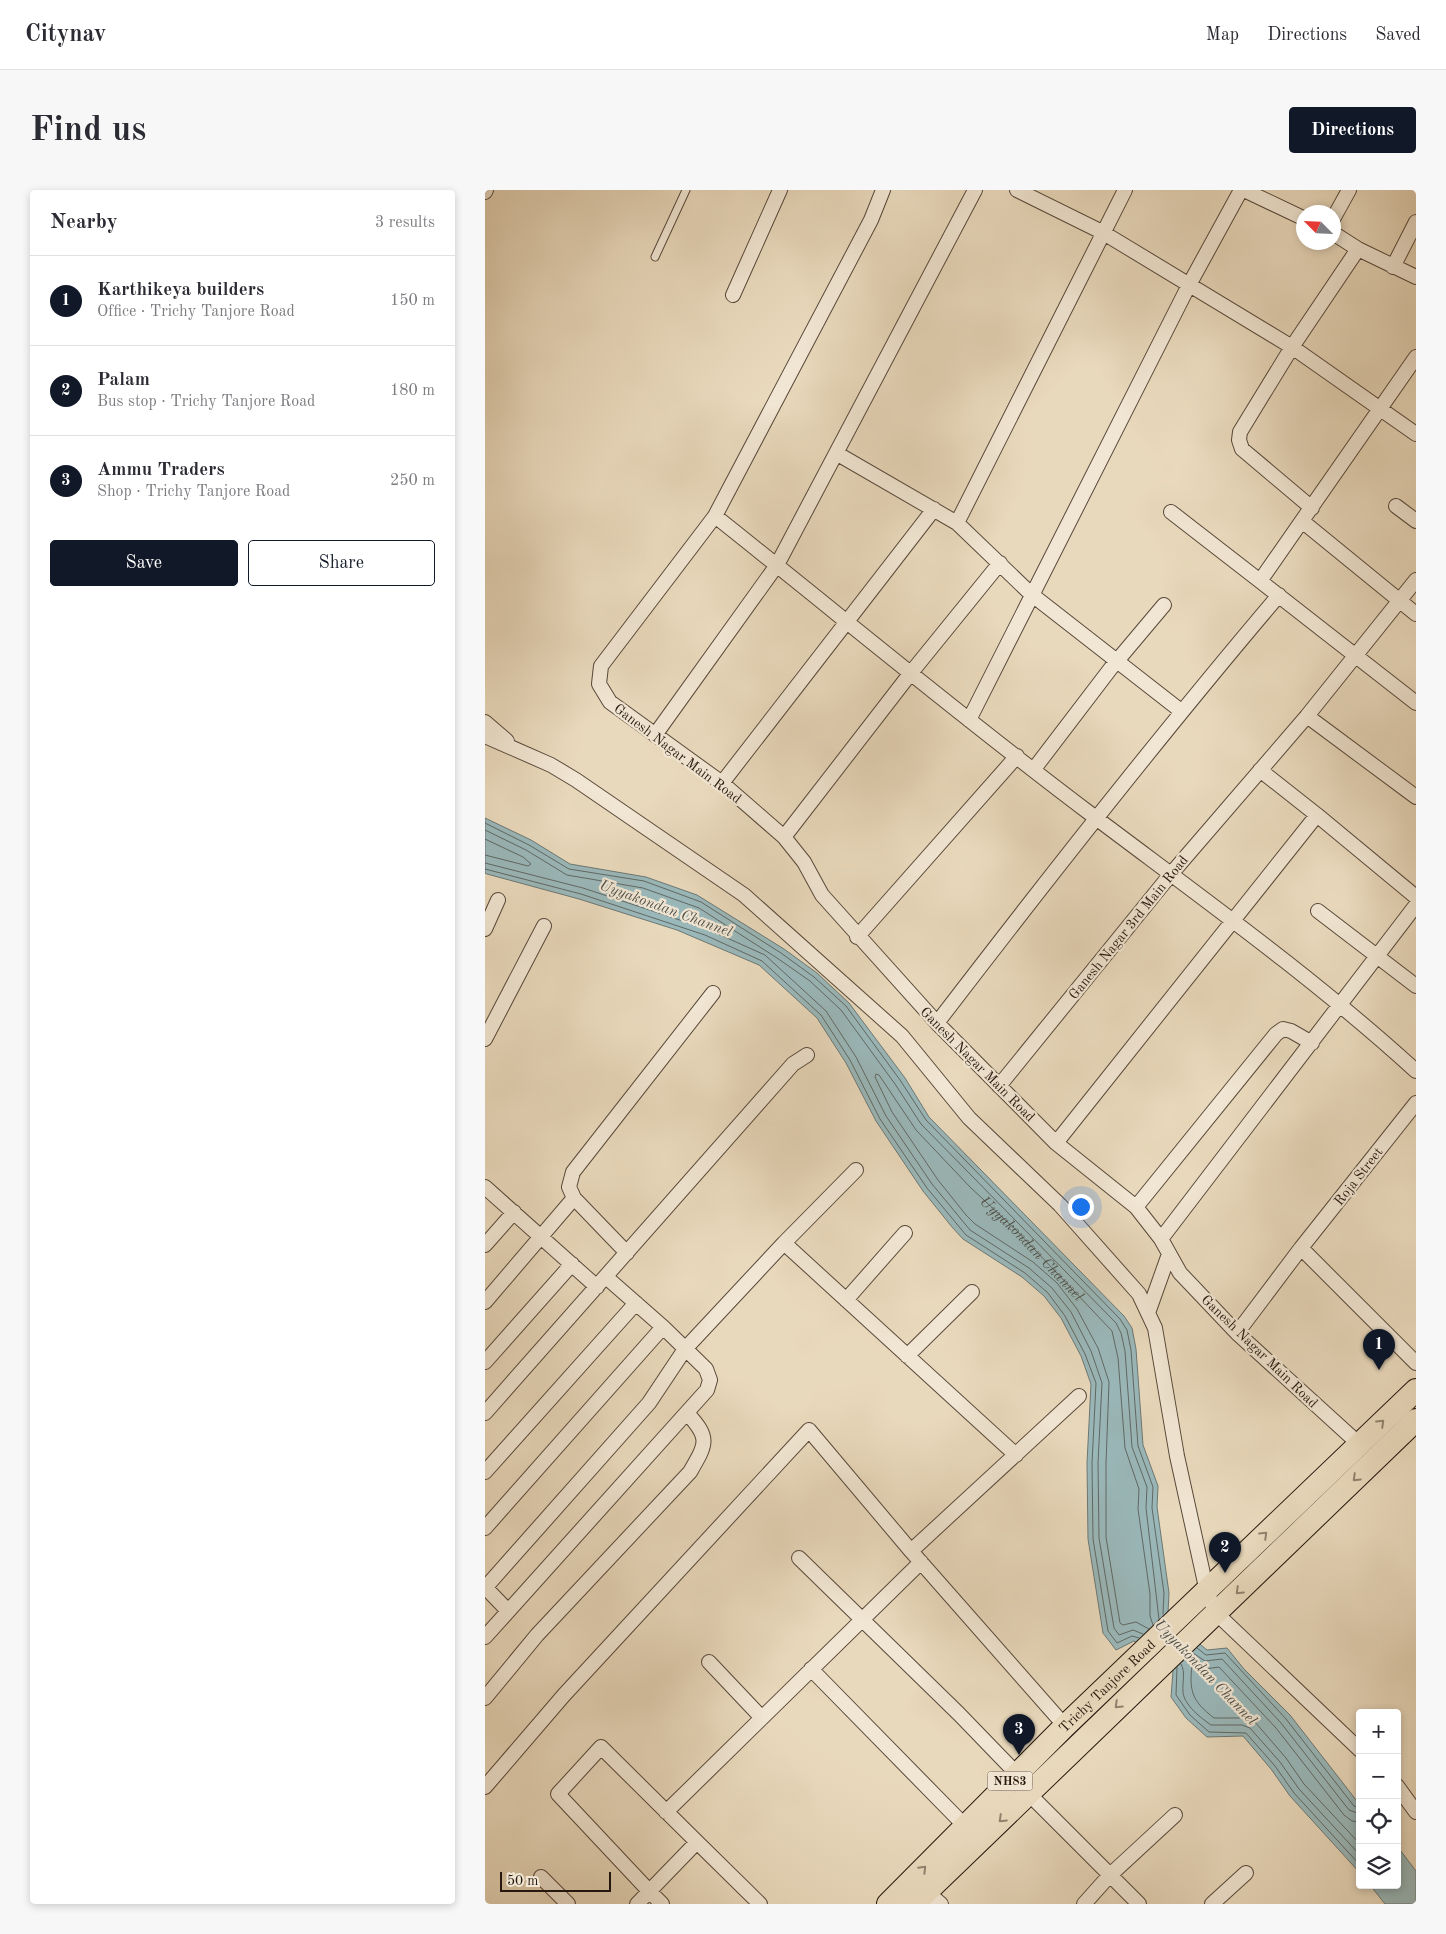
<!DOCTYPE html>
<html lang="en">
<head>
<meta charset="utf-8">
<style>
  body { margin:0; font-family:"Old Standard TT",serif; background:#f7f7f7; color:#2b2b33 }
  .controls { position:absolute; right:15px; bottom:15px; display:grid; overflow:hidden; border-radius:5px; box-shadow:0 2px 8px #0003 }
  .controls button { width:45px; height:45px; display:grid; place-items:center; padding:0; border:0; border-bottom:1px solid #e1e1e2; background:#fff; color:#2b2b33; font:25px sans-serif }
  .compass { position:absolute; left:811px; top:15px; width:45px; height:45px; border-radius:50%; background:#fff; box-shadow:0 2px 8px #0003; rotate:294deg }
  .scale { position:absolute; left:15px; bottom:12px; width:111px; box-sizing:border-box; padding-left:5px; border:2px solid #27180e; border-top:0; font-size:14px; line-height:18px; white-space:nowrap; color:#27180e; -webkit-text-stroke:4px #f1e6d3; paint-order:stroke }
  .you { position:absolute; left:595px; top:1016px; width:18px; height:18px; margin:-12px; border:4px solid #fff; border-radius:50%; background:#1a73e8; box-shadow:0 0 0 8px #1a73e833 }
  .badge { display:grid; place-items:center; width:32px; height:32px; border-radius:50%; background:#111827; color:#fff; font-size:16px; font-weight:700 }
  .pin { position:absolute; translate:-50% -41px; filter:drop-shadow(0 1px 2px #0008) }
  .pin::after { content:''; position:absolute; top:26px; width:18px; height:15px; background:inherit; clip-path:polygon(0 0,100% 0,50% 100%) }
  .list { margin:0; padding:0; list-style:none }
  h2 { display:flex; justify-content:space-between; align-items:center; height:65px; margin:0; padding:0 20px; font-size:21px }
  h2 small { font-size:16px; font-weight:400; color:#7c7c81 }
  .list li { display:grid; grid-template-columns:32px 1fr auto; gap:15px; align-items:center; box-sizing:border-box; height:90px; padding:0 20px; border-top:1px solid #e1e1e2 }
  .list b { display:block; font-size:19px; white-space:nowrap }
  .list p { margin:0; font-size:16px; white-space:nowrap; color:#7c7c81 }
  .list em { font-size:16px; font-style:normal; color:#7c7c81 }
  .actions { display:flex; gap:10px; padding:15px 20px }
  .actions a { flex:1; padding:11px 0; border:1px solid #111827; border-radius:5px; text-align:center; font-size:18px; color:#111827 }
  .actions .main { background:#111827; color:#fff }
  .icon { flex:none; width:28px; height:28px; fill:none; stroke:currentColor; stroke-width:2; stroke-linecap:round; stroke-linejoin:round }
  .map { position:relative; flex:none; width:931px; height:1714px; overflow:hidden; border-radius:5px }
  header { display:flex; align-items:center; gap:30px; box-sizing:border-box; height:70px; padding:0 25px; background:#fff; border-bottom:1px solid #e1e1e2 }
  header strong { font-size:24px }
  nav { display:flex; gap:28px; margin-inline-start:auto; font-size:18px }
  .intro { display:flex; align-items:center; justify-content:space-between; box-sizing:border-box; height:120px; padding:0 30px }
  h1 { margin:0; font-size:35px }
  .button { padding:12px 22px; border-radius:5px; background:#111827; color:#fff; font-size:18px; font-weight:700 }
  main { display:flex; gap:30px; padding:0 30px }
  aside { flex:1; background:#fff; border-radius:5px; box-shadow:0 2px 8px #0003 }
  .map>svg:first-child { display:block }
  .water { fill:#9ab8ba; stroke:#6c7875 }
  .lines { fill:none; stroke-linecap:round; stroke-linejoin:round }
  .shore { stroke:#606864; stroke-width:1 }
  .service-casing { stroke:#58483a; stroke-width:9 }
  .minor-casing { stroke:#58483a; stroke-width:16 }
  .trunk-casing { stroke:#27180e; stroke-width:24 }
  .service { stroke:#f1e6d3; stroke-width:7 }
  .minor { stroke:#f1e6d3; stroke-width:14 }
  .trunk { stroke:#e9d9bc; stroke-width:22 }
  .oneway { stroke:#92826e }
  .labels { text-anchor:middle; stroke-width:4.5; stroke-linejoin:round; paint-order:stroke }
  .shield { fill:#f1e6d3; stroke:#645649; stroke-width:1 }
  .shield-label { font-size:12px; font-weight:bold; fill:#27180e }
  .street-label { font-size:14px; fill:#27180e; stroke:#f1e6d3 }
  .water-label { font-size:15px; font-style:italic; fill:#4f504a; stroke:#f1e6d3 }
</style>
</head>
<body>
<header>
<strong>Citynav</strong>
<nav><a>Map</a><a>Directions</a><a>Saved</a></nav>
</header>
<div class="intro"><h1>Find us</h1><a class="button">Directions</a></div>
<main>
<aside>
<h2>Nearby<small>3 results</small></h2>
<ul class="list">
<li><span class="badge">1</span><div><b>Karthikeya builders</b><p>Office · Trichy Tanjore Road</p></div><em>150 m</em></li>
<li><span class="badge">2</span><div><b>Palam</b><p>Bus stop · Trichy Tanjore Road</p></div><em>180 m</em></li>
<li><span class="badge">3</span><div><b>Ammu Traders</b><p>Shop · Trichy Tanjore Road</p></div><em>250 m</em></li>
</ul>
<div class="actions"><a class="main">Save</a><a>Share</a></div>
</aside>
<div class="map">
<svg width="931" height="1714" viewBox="0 0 931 1714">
  <rect width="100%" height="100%" fill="#e9d9bc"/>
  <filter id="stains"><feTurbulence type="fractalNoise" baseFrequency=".004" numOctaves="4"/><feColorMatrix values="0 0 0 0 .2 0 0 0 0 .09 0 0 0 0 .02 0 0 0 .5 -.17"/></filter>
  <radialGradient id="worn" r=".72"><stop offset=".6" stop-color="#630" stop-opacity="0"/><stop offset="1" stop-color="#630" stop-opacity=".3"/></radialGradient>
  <path class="water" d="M0 628 46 650 85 674 161 687 212 705 299 759 332 783 364 813 420 888 444 927 639 1126 647 1138 651 1159 658 1255 673 1296 672 1317 684 1403 683 1423 686 1430 722 1460 742 1458 759 1479 805 1525 875 1615V1683L805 1606 786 1579 758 1546 722 1547 701 1528 686 1507 688 1481 649 1451 631 1460 618 1443 603 1349 602 1273 606 1194 596 1166 576 1128 559 1106 537 1087 478 1049 467 1037 438 1001 391 931 361 873 332 828 274 775 192 740 94 709 2 684 0 683Z
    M912 1656 931 1681V1714H900L885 1695H912Z"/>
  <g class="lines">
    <g class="shore">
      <path d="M0 633 44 655 84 679 159 691 216 712 296 763 329 787 361 816 415 890 441 930 635 1129 642 1140 646 1160 653 1256 668 1297 667 1318 679 1403 678 1424"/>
      <path d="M0 640 41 660 82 685 158 698 214 718 292 768 325 791 356 820 410 894 436 934 631 1133 636 1143 640 1161 647 1257 662 1297 661 1318 674 1429"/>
      <path d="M0 649 38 667 46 674 43 676 0 665"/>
      <path d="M0 673 98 698 222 739 280 765 341 821 371 867 401 926 447 994 485 1040 544 1078 567 1098 586 1122 606 1161 617 1193 613 1273 614 1348 629 1438 634 1445 648 1440 658 1444"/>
      <path d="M0 679 96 704 220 745 277 771 336 825 365 870 395 929 442 998 481 1045 540 1083 563 1103 580 1126 600 1164 611 1193 607 1273 608 1349 623 1441 632 1453 647 1446 654 1448"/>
      <path id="s1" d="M664 1439 651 1432 638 1435 635 1433 621 1347V1273L624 1192 613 1158 592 1119 572 1093 548 1072 490 1034 481 1025 453 990 407 922 390 887 391 884 394 885 431 940 485 997 531 1040 627 1141 633 1168 640 1258 654 1299 653 1319 665 1404V1426L668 1435"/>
      <path d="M712 1458 721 1465 740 1463 801 1529 869 1616 875 1618"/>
      <path d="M708 1463 720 1471 737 1469 796 1533 864 1620 875 1624"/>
      <path d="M696 1474C701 1483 697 1492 698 1502 699 1515 716 1528 726 1535H757L765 1538 795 1572 814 1599 875 1665"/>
      <path d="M692 1478 691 1505 705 1525 724 1542 761 1543 790 1576 809 1603 875 1675"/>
      <path d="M875 1632 867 1631 859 1625 791 1538 734 1477 720 1479 707 1475C704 1501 707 1511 729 1528H759L770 1532 801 1568 819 1594 875 1654"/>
    </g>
    <defs>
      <path id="service" d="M170 67 201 0"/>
      <path id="minor" d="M398 0 386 30 230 326 116 476 114 494 125 512 237 593 299 647 319 672 337 705 452 833 571 953 651 1017 676 1049 695 1083 752 1143 874 1254
        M532 0 617 42 807 157 873 59 848 43
        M759 0 818 28
        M0 2 1 0
        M848 29 864 0
        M873 59 931 87
        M908 77 931 32
        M248 105 295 0
        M351 263 472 333 546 404 696 521
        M911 316 931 331
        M827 318 757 259 754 250 755 242 807 157 931 244
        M686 322 775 391 931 167
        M230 326C356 426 479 529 607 625 717 708 829 788 931 881
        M817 331 931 424
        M472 333 640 0
        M775 391 931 513
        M822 526 931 607
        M484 530 704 95 756 0
        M0 532 22 551
        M170 545 292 375 490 0
        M0 546 66 575 91 590 259 705 417 846 484 928 575 1015 654 1104 670 1138 692 1266 722 1402 731 1423 875 1560
        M549 579 626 478 679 415
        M775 580 832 625
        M237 593 449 319
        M299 647 425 484 515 373
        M833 721 931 796
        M0 739 13 710
        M372 747 532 566
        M452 833C563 688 675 545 794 405
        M0 849 59 736
        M514 896 686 684 822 526 931 390
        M571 953 832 625 931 707
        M0 997 112 1097
        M651 1017 791 844 798 839 806 841 827 853
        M676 1049 931 715
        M299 1053 531 1265
        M0 1055 29 1022
        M816 1058 931 1173
        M142 1063 89 1008 84 997 88 982 228 803
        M361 1110 420 1043
        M0 1112 89 1008
        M663 1123 684 1064
        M752 1143 816 1058 931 913
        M422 1166 487 1102
        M0 1172 87 1074
        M0 1223 308 874 322 865
        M0 1282 151 1113
        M0 1338 178 1137
        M314 1368 474 1524 532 1584
        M0 1397 23 1421
        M0 1398 164 1213 200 1159 299 1053 371 980
        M0 1447 222 1200 225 1190 221 1179 178 1137 121 1087
        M224 1472 277 1528
        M326 1479 480 1636
        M0 1508 52 1445 205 1282C222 1253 225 1248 202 1223
        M580 1536 426 1361 594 1206
        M912 1596 931 1622
        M0 1597 79 1505 324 1240 426 1361
        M543 1603 654 1714
        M181 1622 436 1372
        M212 1652 275 1714
        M56 1687 83 1714
        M442 1702 456 1714
        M152 1714 212 1652 116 1557 73 1604 165 1702 177 1714
        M599 1714 624 1686 690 1625
        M727 1714 761 1683"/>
      <g id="trunk">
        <path id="s2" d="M403 1714 580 1536 931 1200"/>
        <path d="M429 1714 931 1230"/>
      </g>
    </defs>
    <use href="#service" class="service-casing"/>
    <use href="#minor" class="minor-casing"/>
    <use href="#trunk" class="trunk-casing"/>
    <use href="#service" class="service"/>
    <use href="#minor" class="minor"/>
    <use href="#trunk" class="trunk"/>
  </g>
  <defs><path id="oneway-chevron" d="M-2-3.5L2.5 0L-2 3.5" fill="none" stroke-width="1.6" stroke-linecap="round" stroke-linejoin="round" transform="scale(1.25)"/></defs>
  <g class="oneway">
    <use href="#oneway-chevron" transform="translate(896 1233) rotate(-44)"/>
    <use href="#oneway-chevron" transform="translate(871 1288) rotate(136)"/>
    <use href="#oneway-chevron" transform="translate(779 1345) rotate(-44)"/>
    <use href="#oneway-chevron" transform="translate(754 1401) rotate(136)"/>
    <use href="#oneway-chevron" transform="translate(633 1515) rotate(136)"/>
    <use href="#oneway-chevron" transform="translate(517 1629) rotate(136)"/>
    <use href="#oneway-chevron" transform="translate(438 1679) rotate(-45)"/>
  </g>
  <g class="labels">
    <rect class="shield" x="502.5" y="1581.5" width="45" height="19" rx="4"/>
    <g class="shield-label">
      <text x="525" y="1595">NH83</text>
    </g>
    <g class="street-label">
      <text transform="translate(193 563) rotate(37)" y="5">Ganesh Nagar Main Road</text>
      <text transform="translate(643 737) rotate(-51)" y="5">Ganesh Nagar 3rd Main Road</text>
      <text transform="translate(493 874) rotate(45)" y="5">Ganesh Nagar Main Road</text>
      <text transform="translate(873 986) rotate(-52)" y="5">Roja Street</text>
      <text transform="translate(775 1161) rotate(44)" y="5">Ganesh Nagar Main Road</text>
      <text dy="5" stroke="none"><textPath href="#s2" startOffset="309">Trichy Tanjore Road</textPath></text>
    </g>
    <g class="water-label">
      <text transform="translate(181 718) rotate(20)" y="5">Uyyakondan Channel</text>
      <text dy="5" stroke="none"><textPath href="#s1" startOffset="905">Uyyakondan Channel</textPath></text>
      <text transform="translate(721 1482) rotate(46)" y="5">Uyyakondan Channel</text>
    </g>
  </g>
  <rect width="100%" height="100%" filter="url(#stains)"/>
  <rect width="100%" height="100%" fill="url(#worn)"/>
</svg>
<div class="controls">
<button>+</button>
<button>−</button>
<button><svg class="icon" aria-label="locate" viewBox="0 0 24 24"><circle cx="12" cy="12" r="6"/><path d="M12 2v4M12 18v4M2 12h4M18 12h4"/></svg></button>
<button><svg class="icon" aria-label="layers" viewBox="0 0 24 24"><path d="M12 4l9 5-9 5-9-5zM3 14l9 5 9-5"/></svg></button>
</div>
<svg class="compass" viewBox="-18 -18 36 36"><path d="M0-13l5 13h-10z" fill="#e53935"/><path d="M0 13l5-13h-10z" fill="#7c7c81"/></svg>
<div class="scale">50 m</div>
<div class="you"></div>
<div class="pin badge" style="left:894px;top:1180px">1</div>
<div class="pin badge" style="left:740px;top:1383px">2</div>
<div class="pin badge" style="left:534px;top:1565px">3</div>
</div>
</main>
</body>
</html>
